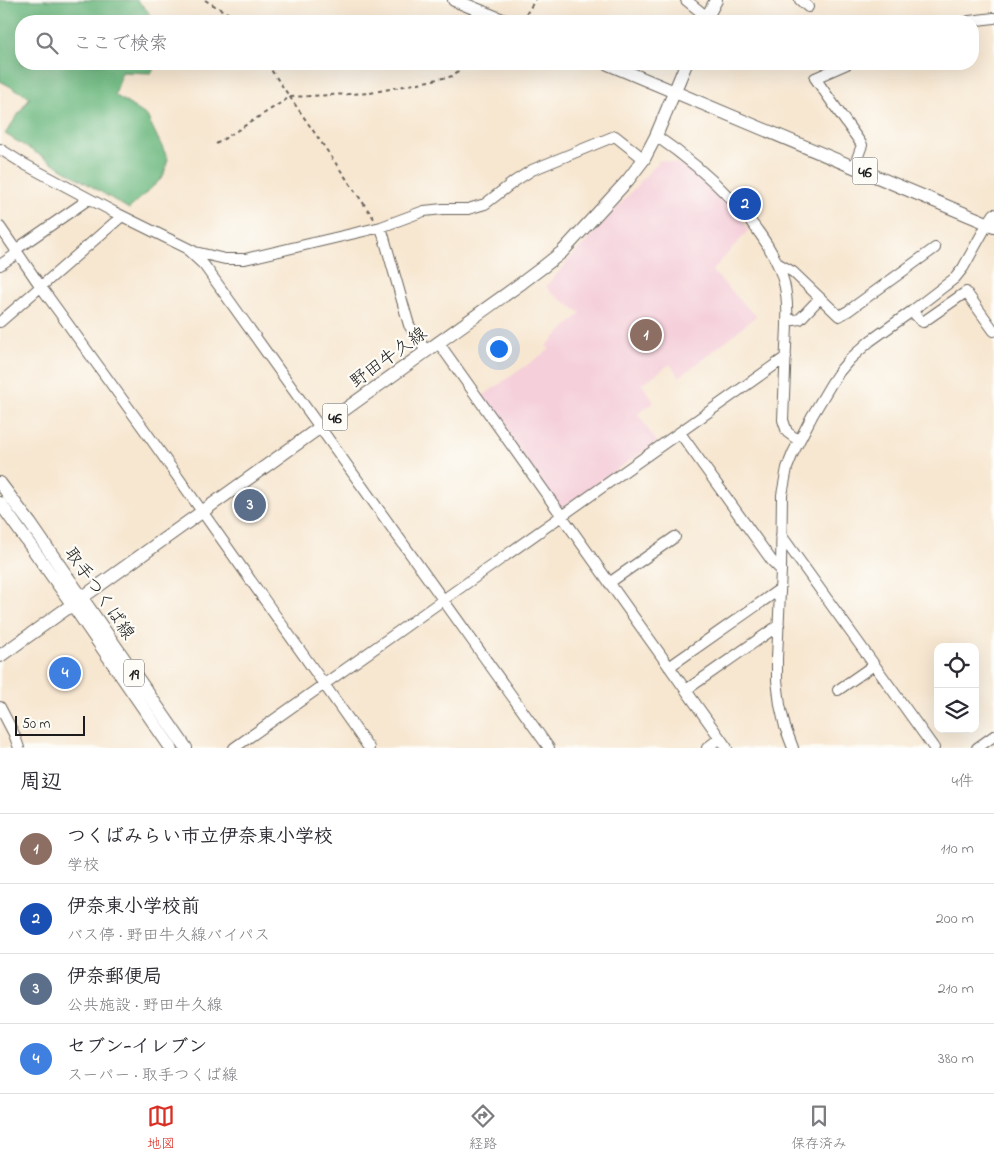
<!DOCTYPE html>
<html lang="ja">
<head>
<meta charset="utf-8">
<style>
  body { margin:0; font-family:"Indie Flower","Klee One",sans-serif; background:#f2f2f3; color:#2b2b33 }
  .controls { position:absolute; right:15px; bottom:15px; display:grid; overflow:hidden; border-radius:10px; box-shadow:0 5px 20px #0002 }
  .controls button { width:45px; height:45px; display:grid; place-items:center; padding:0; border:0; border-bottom:1px solid #e1e1e2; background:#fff; color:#2b2b33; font:25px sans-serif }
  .scale { position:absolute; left:15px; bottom:12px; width:70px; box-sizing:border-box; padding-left:5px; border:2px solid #1c1c1c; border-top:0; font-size:14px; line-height:18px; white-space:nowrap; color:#1c1c1c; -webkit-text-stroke:4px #fdfcf7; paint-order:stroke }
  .you { position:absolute; left:498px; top:348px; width:18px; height:18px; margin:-12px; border:4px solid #fff; border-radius:50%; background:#1a73e8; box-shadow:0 0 0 8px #1a73e833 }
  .badge { display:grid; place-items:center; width:32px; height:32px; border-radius:50%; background:#d93025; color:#fff; font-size:16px; font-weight:700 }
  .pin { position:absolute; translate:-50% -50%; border:2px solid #fff; box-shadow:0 1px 5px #0006 }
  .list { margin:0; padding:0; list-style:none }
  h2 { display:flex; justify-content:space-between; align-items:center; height:65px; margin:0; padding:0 20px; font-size:21px }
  h2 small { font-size:16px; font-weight:400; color:#7c7c81 }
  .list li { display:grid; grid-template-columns:32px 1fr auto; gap:15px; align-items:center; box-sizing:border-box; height:70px; padding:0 20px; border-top:1px solid #e1e1e2 }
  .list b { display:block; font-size:19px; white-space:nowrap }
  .list p { margin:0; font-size:16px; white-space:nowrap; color:#7c7c81 }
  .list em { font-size:16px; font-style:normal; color:#7c7c81 }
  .icon { flex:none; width:28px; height:28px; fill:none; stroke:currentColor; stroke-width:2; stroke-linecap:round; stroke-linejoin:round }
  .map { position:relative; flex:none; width:994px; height:748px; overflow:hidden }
  .search { position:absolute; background:#fff; box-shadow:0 5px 20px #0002; left:15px; right:15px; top:15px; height:55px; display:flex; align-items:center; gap:12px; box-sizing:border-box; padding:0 18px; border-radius:20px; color:#7c7c81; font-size:19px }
  .sheet { height:345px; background:#fff }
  nav { display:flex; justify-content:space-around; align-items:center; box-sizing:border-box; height:70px; border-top:1px solid #e1e1e2; background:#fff; font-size:14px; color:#7c7c81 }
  nav a { display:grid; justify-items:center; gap:2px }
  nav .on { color:#d93025 }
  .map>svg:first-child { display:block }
  .built { fill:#f5cfda }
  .forest { fill:#6fba82; stroke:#466b4f }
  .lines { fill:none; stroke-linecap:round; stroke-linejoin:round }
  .minor-casing { stroke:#69635b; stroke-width:12 }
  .major-casing { stroke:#69635b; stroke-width:14 }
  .path { stroke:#69635b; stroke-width:2; stroke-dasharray:4 4; stroke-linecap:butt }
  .minor { stroke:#fff; stroke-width:10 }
  .major { stroke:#fff; stroke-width:12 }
  .labels { text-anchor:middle; stroke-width:4.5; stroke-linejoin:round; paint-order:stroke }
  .shield { fill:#fdfcf7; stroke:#605f5e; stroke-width:1 }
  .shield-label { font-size:16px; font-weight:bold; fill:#1c1c1c }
  .street-label { font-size:18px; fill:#1c1c1c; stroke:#fdfcf7 }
</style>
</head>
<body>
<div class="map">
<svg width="994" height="748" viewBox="0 0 994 748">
  <rect width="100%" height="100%" fill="#fdfcf7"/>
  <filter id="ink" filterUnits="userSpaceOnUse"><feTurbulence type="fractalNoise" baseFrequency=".02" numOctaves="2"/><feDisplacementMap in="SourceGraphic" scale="10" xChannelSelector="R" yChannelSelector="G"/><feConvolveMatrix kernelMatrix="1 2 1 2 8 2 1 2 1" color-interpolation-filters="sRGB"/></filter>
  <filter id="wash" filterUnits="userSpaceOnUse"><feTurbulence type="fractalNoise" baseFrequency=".0096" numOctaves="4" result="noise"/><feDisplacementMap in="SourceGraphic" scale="20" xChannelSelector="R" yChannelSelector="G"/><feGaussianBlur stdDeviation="1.12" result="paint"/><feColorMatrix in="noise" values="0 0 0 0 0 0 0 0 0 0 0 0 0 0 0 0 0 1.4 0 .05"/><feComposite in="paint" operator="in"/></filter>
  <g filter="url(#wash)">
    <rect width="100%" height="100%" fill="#f7e7d1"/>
    <path class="built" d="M662 160 689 167 724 200 746 225 748 231 712 271 756 316 706 357 679 377 670 364 642 384 654 402 638 414 657 442 560 509 481 397 550 349 546 346 581 313 550 292 546 286 565 265V263L589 239 659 161Z"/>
    <path class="forest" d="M0 0H137L147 10 153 21H21V64H155L152 73 122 72 115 95 147 116 168 159 163 177 129 209 5 134 30 97 0 81Z"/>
  </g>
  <g filter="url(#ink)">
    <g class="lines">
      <defs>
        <path id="minor" d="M686 0 707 17
          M800 0 808 7
          M969 21 994 18
          M847 64 815 78 862 145 854 167
          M656 136C702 167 770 227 784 283 789 303 787 326 786 347 785 371 784 396 783 420L787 432 799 441
          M0 149 24 164 114 212 195 252 225 259H245L381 227 424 211 443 209H468L485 204 515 181 532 170 615 136 644 159
          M0 227 41 287 146 432 369 748
          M381 227 409 325 426 351
          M15 250 89 199
          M189 251 204 265 549 748
          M777 263 793 272 839 316 848 311 935 248
          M0 265 18 253
          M912 311 920 320 923 322 966 292 994 331
          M787 321 800 319 820 298
          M0 322 122 216
          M438 342 727 748
          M680 433 772 561 781 570
          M781 535 934 748
          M609 583 675 537
          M669 667 780 589
          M686 690 779 625
          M838 690 874 665
          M0 707 14 734 19 748
          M234 748 786 357
          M707 748 720 738
          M793 748 785 727 780 705 777 680V658L781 570 782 495 787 468 793 453 812 416 831 384 839 372 850 359 870 341 912 311 955 278 963 268 988 223 994 214
          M977 748 994 736"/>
        <path id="major" d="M454 0 505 21
          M705 21 716 0
          M608 64 994 226
          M0 483 30 523 186 748
          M0 503 72 604 171 748
          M0 656 104 582 523 282 543 267 562 252 628 180 644 159 656 136 686 64"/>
      </defs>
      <use href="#minor" class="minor-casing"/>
      <use href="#major" class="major-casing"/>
      <path class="path" d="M205 0 234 17 237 21
        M522 21 535 0
        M267 64 375 220
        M216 144 290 97 370 93 453 76 462 67 464 64"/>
      <use href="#minor" class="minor"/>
      <use href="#major" class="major"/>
    </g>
  </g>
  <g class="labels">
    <g class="shield">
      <rect x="852.5" y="157.5" width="25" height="27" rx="4"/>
      <rect x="322.5" y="403.5" width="25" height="27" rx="4"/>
      <rect x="124" y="659.5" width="20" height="27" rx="4"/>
    </g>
    <g class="shield-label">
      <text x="865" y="177">46</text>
      <text x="335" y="423">46</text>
      <text x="134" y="679">19</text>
    </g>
    <g class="street-label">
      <text transform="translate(388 357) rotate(-36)" y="6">野田牛久線</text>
      <text transform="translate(100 593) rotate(55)" y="6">取手つくば線</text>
    </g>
  </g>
</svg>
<div class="controls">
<button><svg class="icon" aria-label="locate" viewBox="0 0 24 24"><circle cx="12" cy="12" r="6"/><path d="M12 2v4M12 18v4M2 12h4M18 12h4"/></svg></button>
<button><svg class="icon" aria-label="layers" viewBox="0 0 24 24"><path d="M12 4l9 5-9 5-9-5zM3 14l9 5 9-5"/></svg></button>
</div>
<div class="scale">50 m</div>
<div class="you"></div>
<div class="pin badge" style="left:646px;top:335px;background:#8d6e63">1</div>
<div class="pin badge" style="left:745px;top:204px;background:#1a4fb4">2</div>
<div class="pin badge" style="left:250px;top:505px;background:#5c6f8a">3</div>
<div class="pin badge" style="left:65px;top:673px;background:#3f7fe0">4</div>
<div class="search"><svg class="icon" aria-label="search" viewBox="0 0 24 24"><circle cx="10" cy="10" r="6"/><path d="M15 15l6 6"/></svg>ここで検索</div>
</div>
<section class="sheet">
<h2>周辺<small>4件</small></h2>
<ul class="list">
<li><span class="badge" style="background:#8d6e63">1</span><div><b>つくばみらい市立伊奈東小学校</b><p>学校</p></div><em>110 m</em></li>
<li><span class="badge" style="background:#1a4fb4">2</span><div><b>伊奈東小学校前</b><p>バス停 · 野田牛久線バイパス</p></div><em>200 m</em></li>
<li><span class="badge" style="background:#5c6f8a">3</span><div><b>伊奈郵便局</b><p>公共施設 · 野田牛久線</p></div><em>210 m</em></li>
<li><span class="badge" style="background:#3f7fe0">4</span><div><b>セブン-イレブン</b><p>スーパー · 取手つくば線</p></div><em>380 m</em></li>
</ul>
</section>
<nav>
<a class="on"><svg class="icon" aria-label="map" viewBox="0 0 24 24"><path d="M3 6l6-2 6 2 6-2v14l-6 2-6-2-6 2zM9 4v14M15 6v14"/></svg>地図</a>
<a><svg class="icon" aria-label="directions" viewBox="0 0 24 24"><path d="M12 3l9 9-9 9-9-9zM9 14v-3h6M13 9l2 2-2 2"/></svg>経路</a>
<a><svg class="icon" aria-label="saved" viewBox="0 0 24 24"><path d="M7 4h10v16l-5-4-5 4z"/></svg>保存済み</a>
</nav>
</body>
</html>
